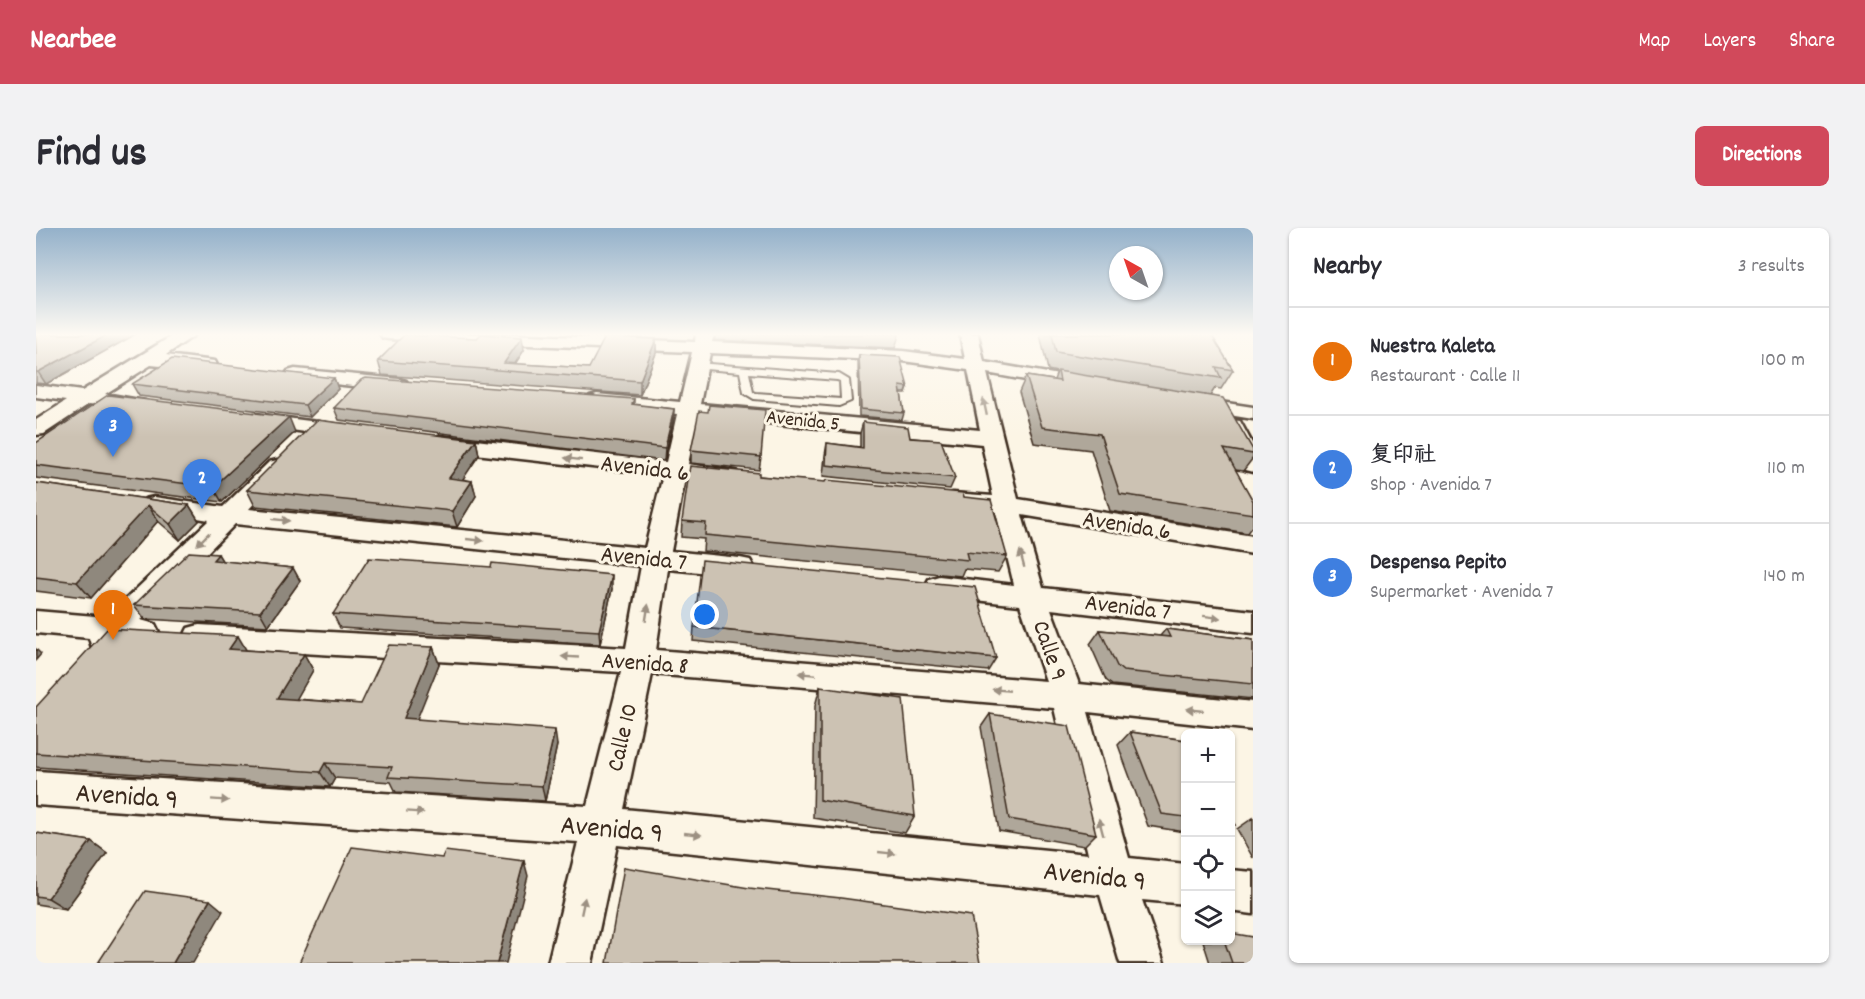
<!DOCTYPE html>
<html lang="en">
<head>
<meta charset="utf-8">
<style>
  body { margin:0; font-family:Dekko,"LXGW WenKai TC",sans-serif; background:#f2f2f3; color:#2b2b33 }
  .controls { position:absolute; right:18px; bottom:18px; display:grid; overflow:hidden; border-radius:9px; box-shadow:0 2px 4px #0004 }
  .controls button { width:54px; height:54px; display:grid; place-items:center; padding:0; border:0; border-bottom:2px solid #e1e1e2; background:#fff; color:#2b2b33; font:30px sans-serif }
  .compass { position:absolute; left:1073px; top:18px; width:54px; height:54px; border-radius:50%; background:#fff; box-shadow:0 2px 4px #0004; rotate:320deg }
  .you { position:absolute; left:669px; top:387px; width:21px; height:21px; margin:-15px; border:4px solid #fff; border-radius:50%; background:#1a73e8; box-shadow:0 0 0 9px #1a73e833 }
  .badge { display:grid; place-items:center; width:39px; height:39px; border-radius:50%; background:#d1495b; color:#fff; font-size:20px; font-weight:700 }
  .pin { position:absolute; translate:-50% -50px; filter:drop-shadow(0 2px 3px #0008) }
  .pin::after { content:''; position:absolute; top:32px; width:21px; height:18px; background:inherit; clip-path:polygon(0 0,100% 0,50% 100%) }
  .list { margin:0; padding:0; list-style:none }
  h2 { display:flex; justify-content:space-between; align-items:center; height:78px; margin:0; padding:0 24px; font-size:26px }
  h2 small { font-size:20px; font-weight:400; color:#7c7c81 }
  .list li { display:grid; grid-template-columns:39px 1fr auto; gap:18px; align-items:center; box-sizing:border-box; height:108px; padding:0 24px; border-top:2px solid #e1e1e2 }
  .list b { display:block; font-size:22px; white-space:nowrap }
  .list p { margin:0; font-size:20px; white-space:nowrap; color:#7c7c81 }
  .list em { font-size:20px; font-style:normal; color:#7c7c81 }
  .icon { flex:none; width:33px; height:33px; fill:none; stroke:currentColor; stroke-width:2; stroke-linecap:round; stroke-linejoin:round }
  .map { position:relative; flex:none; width:1217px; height:735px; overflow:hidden; border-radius:9px }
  header { display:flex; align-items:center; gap:36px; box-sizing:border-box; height:84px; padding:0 30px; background:#d1495b; color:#fff }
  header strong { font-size:28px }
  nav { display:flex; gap:33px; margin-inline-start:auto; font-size:21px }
  .intro { display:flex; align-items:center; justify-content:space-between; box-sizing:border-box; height:144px; padding:0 36px }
  h1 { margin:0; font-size:42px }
  .button { padding:15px 27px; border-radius:9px; background:#d1495b; color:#fff; font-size:21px; font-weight:700 }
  main { display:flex; gap:36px; padding:0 36px }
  aside { flex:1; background:#fff; border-radius:9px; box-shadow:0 2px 4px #0004 }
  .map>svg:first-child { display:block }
  .built { fill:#eee6d6 }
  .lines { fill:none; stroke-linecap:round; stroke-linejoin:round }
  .service-casing { stroke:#3b2a1e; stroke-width:4 }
  .minor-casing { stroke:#3b2a1e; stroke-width:5 }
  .service { fill:#fcf5e5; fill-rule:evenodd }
  .minor { fill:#fcf5e5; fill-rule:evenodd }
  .wall { fill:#afa79a; stroke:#3b2a1e; stroke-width:1.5 }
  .shaded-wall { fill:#8f887d; stroke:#3b2a1e; stroke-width:1.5 }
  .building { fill:#ccc2b3; stroke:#3b2a1e; stroke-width:1.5 }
  .oneway { fill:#9c9082 }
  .labels { text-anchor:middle; stroke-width:6; stroke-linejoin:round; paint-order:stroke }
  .far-street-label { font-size:20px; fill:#3b2a1e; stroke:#fcf5e5 }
  .street-label { font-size:24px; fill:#3b2a1e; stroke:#fcf5e5 }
  .near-street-label { font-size:28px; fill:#3b2a1e; stroke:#fcf5e5 }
</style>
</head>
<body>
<header>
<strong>Nearbee</strong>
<nav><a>Map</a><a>Layers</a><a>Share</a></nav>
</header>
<div class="intro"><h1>Find us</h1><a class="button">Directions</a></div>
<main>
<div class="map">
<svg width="1217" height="735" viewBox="0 0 1217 735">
  <rect width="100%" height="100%" fill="#fcf5e5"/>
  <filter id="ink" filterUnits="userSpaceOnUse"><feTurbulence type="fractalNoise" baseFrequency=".0167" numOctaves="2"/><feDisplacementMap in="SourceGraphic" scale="12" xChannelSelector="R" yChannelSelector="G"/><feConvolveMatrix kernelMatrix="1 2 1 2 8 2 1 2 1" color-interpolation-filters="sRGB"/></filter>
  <g filter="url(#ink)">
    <path class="built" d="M512 106H658L657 114Z"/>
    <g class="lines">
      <defs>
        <path id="service" d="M661 135 803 146 813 152 815 173 803 178 718 171 708 165 704 144 658 140 657 138ZM713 145 801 152 804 153 805 171 720 165 717 164Z"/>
        <path id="minor" d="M139 106H160L130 127 179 133 181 137 179 141 172 143 115 137 69 166 109 173 112 177 109 181 102 183 53 176 8 206 0 207V192L30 173 0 169V157L46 163Z
          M344 106H472L659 114 660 106H678L676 114 867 123 929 131 924 106H942L948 134 1063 154 1066 158 1063 162 1056 164 951 145 982 271 1217 308V326L986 287 1007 360 1217 383V405L1015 381 1043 456 1217 474V502L1052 484 1093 630 1150 636V676L1106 672 1128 735H1084L1064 667 581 617 556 735H512L542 614 0 577V543L551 578 585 444 163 419 152 416 148 408 152 400 163 397 590 420 605 338 199 296 105 392 119 396 123 404 119 412 108 415 85 413C75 423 69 424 56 420L53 410 0 405V383L71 389 173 292 109 281 106 276 109 271 118 269 187 279 233 234 241 232 249 234 252 239 213 281 609 320 627 247 404 222 396 220 393 215 396 210 404 208 630 234 641 186 561 178 554 176 551 172 554 168 561 166 644 174 656 124 353 111 347 110ZM674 125 867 133 932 142 944 202 664 176ZM662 188 946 216 957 268 917 265 908 267 905 272 908 277 960 284 978 357 903 348 893 351 889 358 893 365 903 368 984 377 1010 453 620 422 632 341 704 348 714 346 718 339 714 332 704 330 635 323 649 250 692 255 700 253 704 248 700 243 652 236ZM616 446 1018 480 1052 626 588 581Z
          M259 141 363 151 370 153 373 157 370 161 363 163 252 151 249 147 252 143Z
          M1158 170 1217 179V191L1151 180 1148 176 1151 172Z
          M219 186 313 198 321 199 324 204 321 209 313 210 212 196 209 192 212 188Z
          M1196 192 1204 193 1217 217V244L1209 242 1206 237 1185 198 1188 193Z
          M1194 642 1217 644V686L1194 683Z"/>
      </defs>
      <use href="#service" class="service-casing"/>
      <use href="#minor" class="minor-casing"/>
      <use href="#service" class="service"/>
      <use href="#minor" class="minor"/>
    </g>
    <path class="wall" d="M0 106H100L10 156 0 155Z
      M679 106H863V107L859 120 679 112Z
      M1004 106H1175L1197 142 1185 161 1179 160 1174 168 1217 222V230L1207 243 1199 242 1217 273V297L1211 305 1074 283 1055 222 998 215 983 164 990 148 1018 152 1021 144 1012 142Z
      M620 111V125L604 167 346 147 342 133 488 122 479 136 553 140Z
      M823 127 872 159 870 165H865L868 185 866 192 823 188 822 133Z
      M298 150 302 161 274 189 103 168 96 156Z
      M598 171V177L638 181 637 193 628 233 303 192 298 180Z
      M672 184 725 229 723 242 655 235V222Z
      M827 194 874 210 919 250 914 261 787 248 789 227 791 215 824 219V205Z
      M259 204 186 274 0 250V215Z
      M440 212 443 227 426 251 436 253 440 268 421 299 219 278 211 262Z
      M723 248 928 269 971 328 962 344 928 341 925 348 667 323 668 311 645 309 646 293Z
      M0 255 153 277 163 293 144 312 122 293 55 370 0 363Z
      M182 326 186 333 257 340 264 353 232 398 109 391 98 377Z
      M576 361 564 416 304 400 297 386Z
      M658 399 960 430 952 443 657 413Z
      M1130 401 1217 412V471L1076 457 1070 452 1054 416 1064 402 1124 408Z
      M397 419 403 436 380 491 521 517 509 573 360 564 355 554 299 550 294 559 0 539V479L211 422 268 426 277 442 260 471 325 476Z
      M784 459 879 588 869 605 777 590 779 478Z
      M954 486 1060 606 1048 618 963 603 945 499Z
      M1094 504 1149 512V604L1112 598 1082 517Z
      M1217 590V630L1201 601Z
      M0 605 55 613 71 625 30 681 0 676Z
      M1194 712 1217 735H1174L1167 713Z"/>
    <path class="shaded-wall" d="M73 106H100L10 156 2 144Z
      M486 109 488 122 474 143 468 135Z
      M620 111V125L604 167V153Z
      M298 150 302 161 274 189 269 177Z
      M638 181 637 193 628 233 629 220Z
      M253 189 259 204 186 274 177 259Z
      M440 212 443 227 417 266 413 250Z
      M436 253 440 268 421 299 416 283Z
      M112 277 122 293 55 370 41 354Z
      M153 277 163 293 144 312 134 296Z
      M182 326 190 339 177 332Z
      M257 340 264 353 232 398 224 384Z
      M576 347V361L564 416 563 403Z
      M202 408 212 425 193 421Z
      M397 419 403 436 375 506 368 490Z
      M0 421 5 426 0 432Z
      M268 426 277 442 252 486 241 470Z
      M519 502 521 517 509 573 506 558Z
      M289 535 299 550 294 559 284 544Z
      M55 613 71 625 30 681 12 670Z
      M488 633 492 648 470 735H461Z
      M174 672 187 683 157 735H137Z"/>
    <path class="building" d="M0 106H73L2 144H0Z
      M445 106 486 109 468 135 553 140 569 109 620 111 604 153 342 133 368 107 441 110Z
      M1016 106H1175L1197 142 1180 139 1185 150 1020 124Z
      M823 127 864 129 872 159 864 158 868 185 825 181Z
      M136 131 298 150 269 177 96 156Z
      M1022 143 1187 170 1217 222V226L1188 221 1217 273V286L1084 266 1064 206 1006 199 990 148 1024 153Z
      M330 150 598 171 596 176 638 181 629 220 298 180 325 152Z
      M72 167 253 189 177 259 0 237V215Z
      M673 177 729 182 725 229 655 222 663 183 672 184Z
      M281 192 440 212 413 250 436 253 416 283 211 262Z
      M827 194 872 199 874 210 905 212 919 250 790 237 791 215 827 220Z
      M654 238 723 245V248L789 254 790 252 927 265 928 269 955 272 971 328 930 324 932 332 669 307 670 295 646 293Z
      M0 255 153 277 134 296 112 277 41 354 0 349Z
      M153 324 182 326 177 332 257 340 224 384 98 377Z
      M333 330 455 339 456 335 576 347 563 403 297 386Z
      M666 332 939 359 960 430 658 399Z
      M71 401 202 408 193 421 268 426 241 470 325 476 353 417 397 419 368 490 519 502 506 558 352 549 356 539 289 535 284 544 0 525V479Z
      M1130 401 1217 412V456L1087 443 1081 438 1064 402 1134 409Z
      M784 459 867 471 879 588 784 572Z
      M954 486 1033 498 1060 606 973 591Z
      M1094 504 1149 512V589L1126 586Z
      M1194 587 1199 597 1194 596Z
      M0 605 55 613 12 670 0 668Z
      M316 619 406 630 409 623 488 633 461 735H263Z
      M588 639 713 660 805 670 935 688 944 735H571Z
      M109 663 174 672 137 735H62Z
      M1194 705 1217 709V735H1196L1188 712H1194Z"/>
    <defs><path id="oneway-solid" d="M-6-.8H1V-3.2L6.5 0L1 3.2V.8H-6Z" transform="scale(1.5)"/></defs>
    <g class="oneway">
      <use href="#oneway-solid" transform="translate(949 179) rotate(-102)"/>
      <use href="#oneway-solid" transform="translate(537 231) rotate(-173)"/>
      <use href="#oneway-solid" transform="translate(245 292) rotate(6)"/>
      <use href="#oneway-solid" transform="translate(167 311) rotate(135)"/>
      <use href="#oneway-solid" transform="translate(439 312) rotate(6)"/>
      <use href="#oneway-solid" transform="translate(986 331) rotate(-105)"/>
      <use href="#oneway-solid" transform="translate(611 385) rotate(-81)"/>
      <use href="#oneway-solid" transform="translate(1176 389) rotate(7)"/>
      <use href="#oneway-solid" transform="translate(534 429) rotate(-177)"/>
      <use href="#oneway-solid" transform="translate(771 446) rotate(-175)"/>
      <use href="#oneway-solid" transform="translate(965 462) rotate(-175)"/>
      <use href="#oneway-solid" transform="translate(1159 482) rotate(-174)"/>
      <use href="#oneway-solid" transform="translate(184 572) rotate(4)"/>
      <use href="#oneway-solid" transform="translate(379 584) rotate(4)"/>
      <use href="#oneway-solid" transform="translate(1065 599) rotate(-105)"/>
      <use href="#oneway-solid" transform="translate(657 606) rotate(6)"/>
      <use href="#oneway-solid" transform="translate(851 625) rotate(6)"/>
      <use href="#oneway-solid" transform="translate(547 678) rotate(-78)"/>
    </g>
  </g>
  <linearGradient id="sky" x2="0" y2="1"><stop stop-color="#94b1ca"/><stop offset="0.51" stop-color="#fefaf3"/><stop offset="1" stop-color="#fefaf3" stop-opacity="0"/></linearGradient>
  <rect width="1217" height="209" fill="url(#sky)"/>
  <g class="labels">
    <g class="far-street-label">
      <text transform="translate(767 191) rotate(6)" y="7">Avenida 5</text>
    </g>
    <g class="street-label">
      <text transform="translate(609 239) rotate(7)" y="8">Avenida 6</text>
      <text transform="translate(1091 296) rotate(9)" y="8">Avenida 6</text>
      <text transform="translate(608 329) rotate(6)" y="8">Avenida 7</text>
      <text transform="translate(1092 378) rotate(7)" y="8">Avenida 7</text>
      <text transform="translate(1015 422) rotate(71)" y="8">Calle 9</text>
      <text transform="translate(609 434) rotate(4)" y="8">Avenida 8</text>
      <text transform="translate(585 509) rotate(-77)" y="8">Calle 10</text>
    </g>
    <g class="near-street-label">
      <text transform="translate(91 566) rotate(4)" y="10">Avenida 9</text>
      <text transform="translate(576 599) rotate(5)" y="10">Avenida 9</text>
      <text transform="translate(1059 646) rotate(6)" y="10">Avenida 9</text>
    </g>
  </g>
</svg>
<div class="controls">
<button>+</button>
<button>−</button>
<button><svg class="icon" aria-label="locate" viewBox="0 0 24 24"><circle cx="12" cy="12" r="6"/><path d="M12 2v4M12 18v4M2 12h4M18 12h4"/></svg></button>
<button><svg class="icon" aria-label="layers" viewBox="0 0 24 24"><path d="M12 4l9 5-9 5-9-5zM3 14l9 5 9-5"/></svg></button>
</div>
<svg class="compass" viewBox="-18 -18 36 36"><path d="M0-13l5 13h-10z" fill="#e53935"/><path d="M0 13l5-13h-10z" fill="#7c7c81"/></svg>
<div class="you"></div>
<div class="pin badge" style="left:77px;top:412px;background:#e8710a">1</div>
<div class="pin badge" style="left:166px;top:281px;background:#3f7fe0">2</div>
<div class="pin badge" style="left:77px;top:229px;background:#3f7fe0">3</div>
</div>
<aside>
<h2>Nearby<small>3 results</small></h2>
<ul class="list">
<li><span class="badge" style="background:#e8710a">1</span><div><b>Nuestra Kaleta</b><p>Restaurant · Calle 11</p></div><em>100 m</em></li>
<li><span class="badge" style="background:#3f7fe0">2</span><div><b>复印社</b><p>Shop · Avenida 7</p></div><em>110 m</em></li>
<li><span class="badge" style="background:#3f7fe0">3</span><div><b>Despensa Pepito</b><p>Supermarket · Avenida 7</p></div><em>140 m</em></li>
</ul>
</aside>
</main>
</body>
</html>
